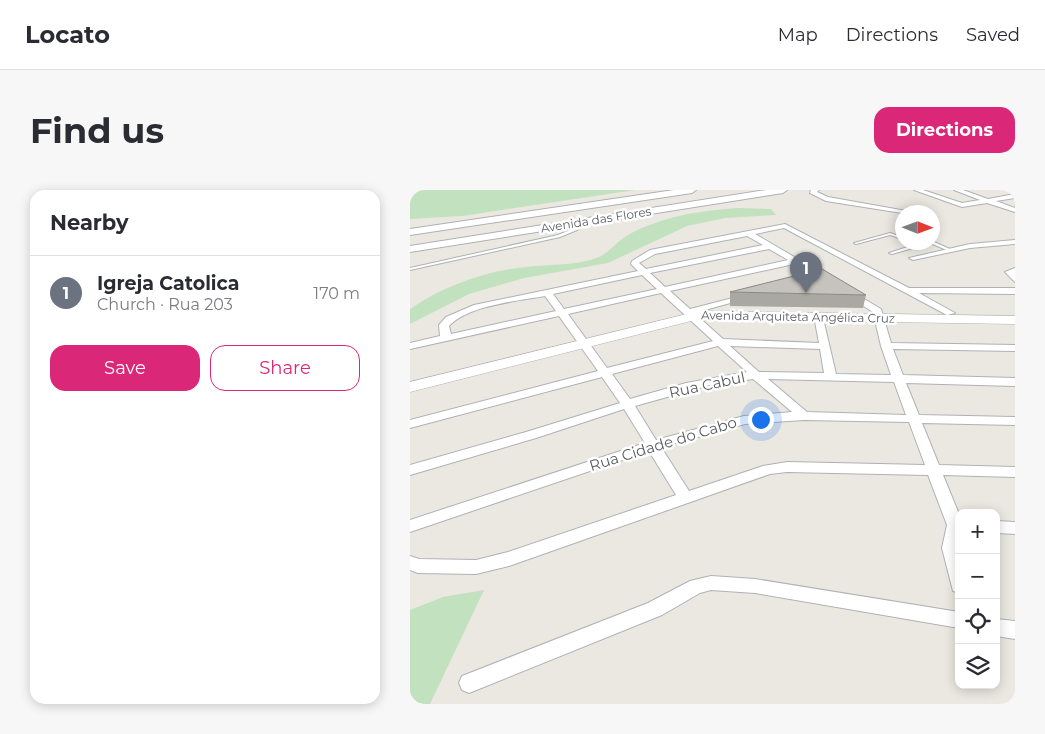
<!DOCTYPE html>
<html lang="en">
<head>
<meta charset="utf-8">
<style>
  body { margin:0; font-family:Montserrat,sans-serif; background:#f7f7f7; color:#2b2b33 }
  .controls { position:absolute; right:15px; bottom:15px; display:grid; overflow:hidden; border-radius:10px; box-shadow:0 2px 12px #0003 }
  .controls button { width:45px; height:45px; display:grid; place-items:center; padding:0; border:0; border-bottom:1px solid #e1e1e2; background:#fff; color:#2b2b33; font:25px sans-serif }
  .compass { position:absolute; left:485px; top:15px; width:45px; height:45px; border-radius:50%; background:#fff; box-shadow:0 2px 12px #0003; rotate:91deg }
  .you { position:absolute; left:350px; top:229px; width:18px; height:18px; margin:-12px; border:4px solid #fff; border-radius:50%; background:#1a73e8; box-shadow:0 0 0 8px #1a73e833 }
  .badge { display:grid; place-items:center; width:32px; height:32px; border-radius:50%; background:#db2777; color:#fff; font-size:16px; font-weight:700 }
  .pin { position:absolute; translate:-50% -41px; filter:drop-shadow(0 1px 2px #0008) }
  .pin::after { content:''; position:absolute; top:26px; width:18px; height:15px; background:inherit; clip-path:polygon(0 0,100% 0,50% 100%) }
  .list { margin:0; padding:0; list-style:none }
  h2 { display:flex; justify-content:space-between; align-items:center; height:65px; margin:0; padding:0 20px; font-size:21px }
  h2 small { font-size:16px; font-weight:400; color:#7c7c81 }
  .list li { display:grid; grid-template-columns:32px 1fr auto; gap:15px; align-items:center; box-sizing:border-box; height:75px; padding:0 20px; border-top:1px solid #e1e1e2 }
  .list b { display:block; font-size:19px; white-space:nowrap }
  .list p { margin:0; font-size:16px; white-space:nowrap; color:#7c7c81 }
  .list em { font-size:16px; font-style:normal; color:#7c7c81 }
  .actions { display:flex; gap:10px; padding:15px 20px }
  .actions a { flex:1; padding:11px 0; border:1px solid #db2777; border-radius:15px; text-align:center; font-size:18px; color:#db2777 }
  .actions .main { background:#db2777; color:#fff }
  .icon { flex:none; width:28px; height:28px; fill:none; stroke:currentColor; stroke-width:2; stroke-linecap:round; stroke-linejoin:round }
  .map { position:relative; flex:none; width:605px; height:514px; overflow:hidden; border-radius:15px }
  header { display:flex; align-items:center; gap:30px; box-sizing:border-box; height:70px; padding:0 25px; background:#fff; border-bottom:1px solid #e1e1e2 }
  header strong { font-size:24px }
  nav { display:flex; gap:28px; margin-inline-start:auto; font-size:18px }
  .intro { display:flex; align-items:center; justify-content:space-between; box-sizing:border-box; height:120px; padding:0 30px }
  h1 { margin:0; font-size:35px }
  .button { padding:12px 22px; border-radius:15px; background:#db2777; color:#fff; font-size:18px; font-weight:700 }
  main { display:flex; gap:30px; padding:0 30px }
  aside { flex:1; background:#fff; border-radius:15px; box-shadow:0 2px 12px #0003 }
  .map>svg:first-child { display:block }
  .green { fill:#c2e1bf }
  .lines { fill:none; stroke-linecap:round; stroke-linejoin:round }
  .service-casing { stroke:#aeb2b5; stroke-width:2 }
  .minor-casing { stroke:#aeb2b5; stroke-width:2 }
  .tertiary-casing { stroke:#aeb2b5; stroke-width:1 }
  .secondary-casing { stroke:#adb1b5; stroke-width:2 }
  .service { fill:#fff; fill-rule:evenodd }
  .minor { fill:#fff; fill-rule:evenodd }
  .tertiary { fill:#fff; fill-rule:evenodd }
  .secondary { fill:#fff; fill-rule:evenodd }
  .wall { fill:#aaa8a3 }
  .building { fill:#c6c3be; stroke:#8b8885 }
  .labels { text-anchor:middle; stroke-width:5; stroke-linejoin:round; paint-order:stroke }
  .far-street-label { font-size:12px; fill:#595d60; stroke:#fff }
  .street-label { font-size:15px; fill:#595d60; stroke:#fff }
</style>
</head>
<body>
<header>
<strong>Locato</strong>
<nav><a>Map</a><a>Directions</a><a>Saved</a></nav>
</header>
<div class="intro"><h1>Find us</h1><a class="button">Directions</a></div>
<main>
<aside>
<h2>Nearby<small></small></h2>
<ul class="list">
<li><span class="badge" style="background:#6b7280">1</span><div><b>Igreja Catolica</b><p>Church · Rua 203</p></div><em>170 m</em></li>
</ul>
<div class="actions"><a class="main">Save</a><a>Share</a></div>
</aside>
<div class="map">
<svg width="605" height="514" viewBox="0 0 605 514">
  <rect width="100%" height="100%" fill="#ebe8e1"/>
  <path class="green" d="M0 0H225L52 26 0 29Z
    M328 18 361 19 366 25 315 28 277 36 198 73 114 88 59 104 0 134V119C34 96 75 81 116 77 139 74 170 76 191 66 201 61 208 50 218 45 252 26 290 21 328 18Z
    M292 121 605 125V128L293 122Z
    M74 400 20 514H0V420L33 407Z"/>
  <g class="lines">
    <defs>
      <path id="service" d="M174 30 177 31 167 40 150 47 0 80V78L148 45 165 38Z
        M480 43 492 47V49L480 45 446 54 444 53Z
        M522 51 542 60 539 61 520 53 482 64 479 63 513 52H522Z"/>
      <path id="minor" d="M401 0H409L407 2 418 7 502 22 492 23 416 11 400 3Z
        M504 0H513L552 13 570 10 544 0H553L578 9 605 4V8L586 11 605 18V22L577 13 552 17Z
        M375 34 499 98H605V104L509 103 545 123 537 125 374 38 345 44 422 89V93H416L384 74 260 101 280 119 342 103V107L284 123 313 149 409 153 404 126 412 124 426 184 481 185 471 156 463 122 436 105 434 103 439 100 471 119 481 153 605 155V161L483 159 493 185 605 188V196L496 193 509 225 605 227V235L512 233 529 275 605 277V287L533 285 549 324V403L543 401 532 358 537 335 518 285 377 282 360 284 99 376 66 384 8 383 0 380V366L9 369 66 370 98 362 266 305 239 261 0 342V330L235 253 214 219 126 248 0 285V275L116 242 210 213 192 187 0 238V230L188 181 149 126 0 159V153L30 146 29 135 36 127 64 115 228 81 221 74 222 71 240 60ZM337 46 353 55 236 79 229 73 245 64ZM359 59 378 70 255 97 240 83ZM232 85 247 99 154 119 143 104ZM251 103 303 151 197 178 158 124ZM135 106 146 121 41 144 39 136C59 115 108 111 135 106ZM308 156 337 182 276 193 220 209 202 184ZM320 156 410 159 414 183 349 182ZM343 189 382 222 334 226 246 250 225 216 300 195ZM358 189 484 192 496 225 397 222ZM394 230 499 232 515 275 377 272 353 276 279 301 251 257 335 234Z
        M605 50V54L560 58 503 70 499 68 560 54Z
        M605 78V92L595 82Z
        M586 331 605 332V344L586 343Z
        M301 386 345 389 549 422V438L345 403 301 400 290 403 252 425 59 503 52 500 49 493 52 486 238 413 280 391Z
        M586 429 605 431V449L586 446Z"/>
      <path id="tertiary" d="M289 121 605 126V134L289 129 0 202V192Z"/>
      <path id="secondary" d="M264 0H286L282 3 0 45V39Z
        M356 0H377L373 3 0 62V56Z"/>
    </defs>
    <use href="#service" class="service-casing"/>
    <use href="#minor" class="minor-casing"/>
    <use href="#tertiary" class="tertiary-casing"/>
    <use href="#secondary" class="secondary-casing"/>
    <use href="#service" class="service"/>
    <use href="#minor" class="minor"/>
    <use href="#tertiary" class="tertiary"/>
    <use href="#secondary" class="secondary"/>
  </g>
  <path class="wall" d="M320 102 456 105 453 118 320 116Z"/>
  <path class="building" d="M412 79 456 105 320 102Z"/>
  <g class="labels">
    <g class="far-street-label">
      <text transform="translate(186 30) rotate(-9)" y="4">Avenida das Flores</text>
      <text transform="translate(388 127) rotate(1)" y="4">Avenida Arquiteta Angélica Cruz</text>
    </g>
    <g class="street-label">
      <text transform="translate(297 195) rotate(-12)" y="5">Rua Cabul</text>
      <text transform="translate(253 254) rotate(-17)" y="5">Rua Cidade do Cabo</text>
    </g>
  </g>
</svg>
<div class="controls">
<button>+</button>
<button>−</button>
<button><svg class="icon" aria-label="locate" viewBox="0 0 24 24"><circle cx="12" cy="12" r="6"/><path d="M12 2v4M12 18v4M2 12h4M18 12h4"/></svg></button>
<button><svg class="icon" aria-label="layers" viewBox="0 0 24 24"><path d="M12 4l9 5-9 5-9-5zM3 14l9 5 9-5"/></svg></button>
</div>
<svg class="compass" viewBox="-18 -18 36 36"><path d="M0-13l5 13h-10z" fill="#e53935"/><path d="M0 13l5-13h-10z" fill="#7c7c81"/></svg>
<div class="you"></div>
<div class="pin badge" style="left:396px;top:103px;background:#6b7280">1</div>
</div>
</main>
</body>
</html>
